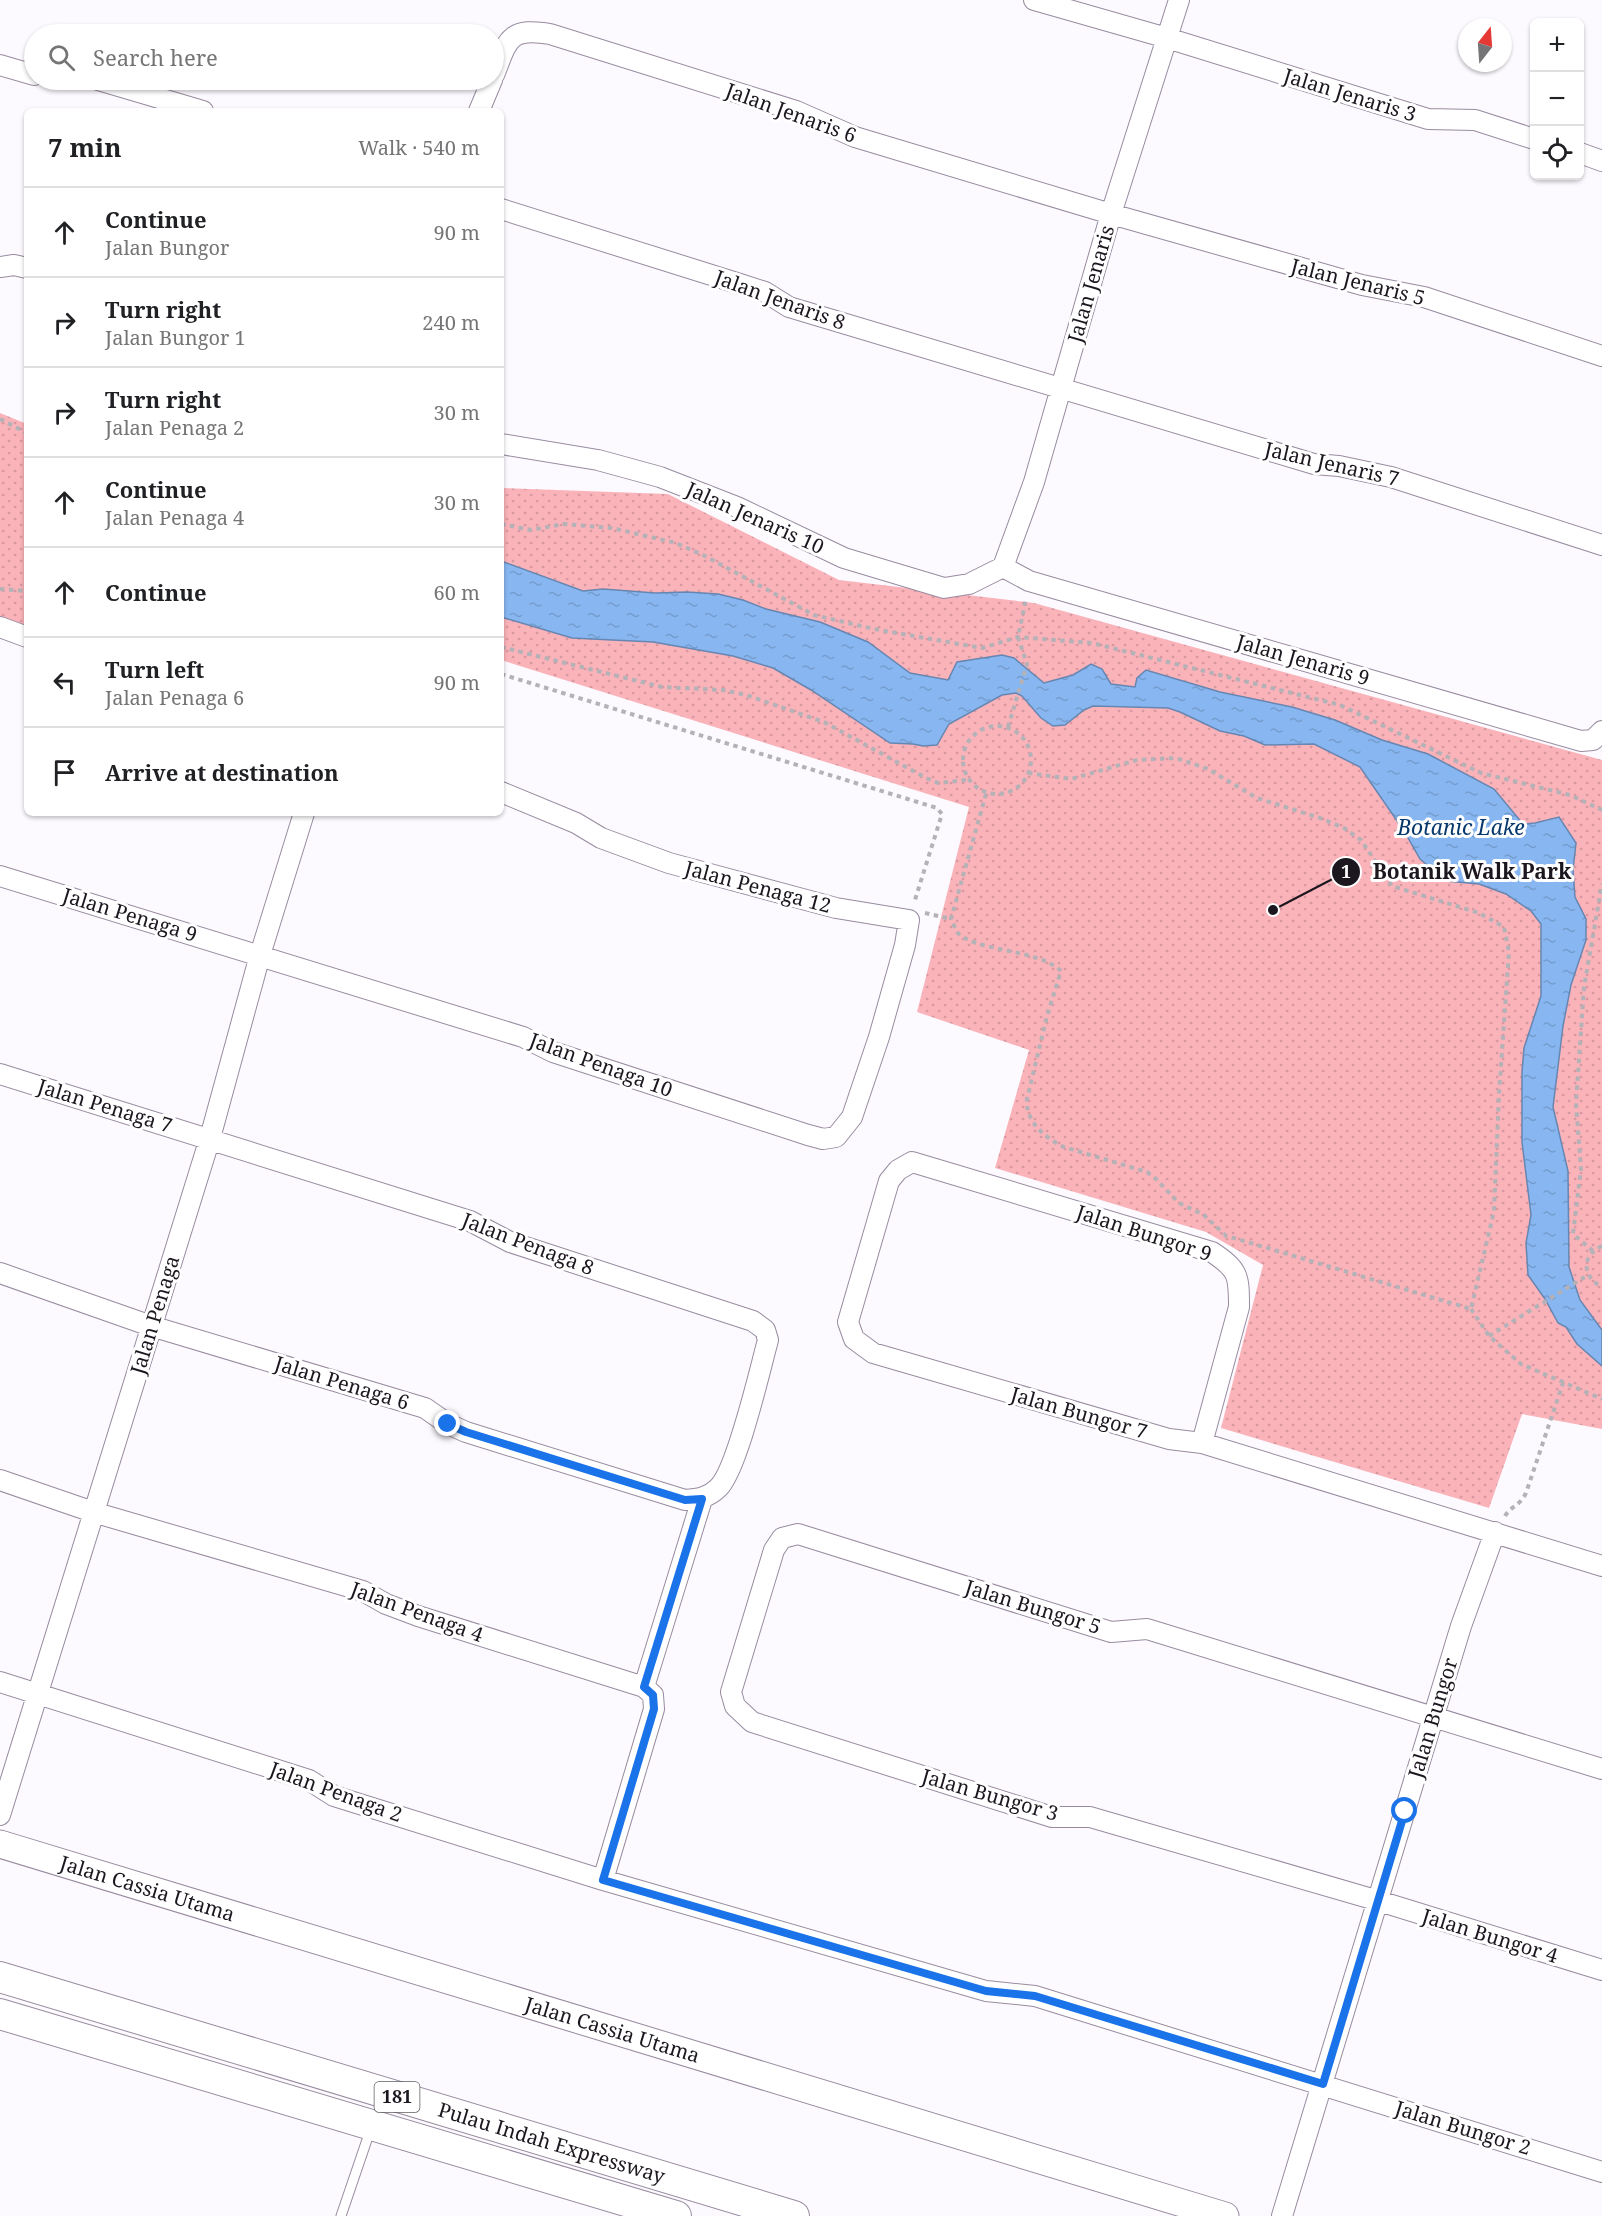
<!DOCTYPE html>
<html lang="en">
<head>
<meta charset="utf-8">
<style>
  body { margin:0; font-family:"Noto Serif",serif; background:#f2f2f2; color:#202124 }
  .controls { position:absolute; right:18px; top:18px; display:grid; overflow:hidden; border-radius:9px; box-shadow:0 2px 4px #0004 }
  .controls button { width:54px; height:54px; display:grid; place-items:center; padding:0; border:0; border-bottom:2px solid #e0e0e0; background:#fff; color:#202124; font:30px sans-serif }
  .compass { position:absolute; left:1458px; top:18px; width:54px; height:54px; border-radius:50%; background:#fff; box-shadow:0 2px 4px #0004; rotate:17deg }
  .stop { position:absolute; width:18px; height:18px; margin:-14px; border:4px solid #1a73e8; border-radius:50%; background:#fff }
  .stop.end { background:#1a73e8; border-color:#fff; box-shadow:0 2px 6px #0008 }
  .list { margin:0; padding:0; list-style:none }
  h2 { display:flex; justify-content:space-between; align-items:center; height:78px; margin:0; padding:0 24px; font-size:26px }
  h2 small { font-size:20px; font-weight:400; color:#757577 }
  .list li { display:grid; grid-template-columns:39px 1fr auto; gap:18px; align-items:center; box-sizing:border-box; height:90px; padding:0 24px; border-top:2px solid #e0e0e0 }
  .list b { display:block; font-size:22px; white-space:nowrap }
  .list p { margin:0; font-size:20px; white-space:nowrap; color:#757577 }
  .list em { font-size:20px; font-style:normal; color:#757577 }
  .icon { flex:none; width:33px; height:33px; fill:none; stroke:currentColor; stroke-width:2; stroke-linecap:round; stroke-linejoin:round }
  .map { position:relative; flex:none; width:1602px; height:2216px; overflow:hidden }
  .search { position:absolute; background:#fff; box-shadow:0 2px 4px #0004; left:24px; top:24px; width:480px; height:66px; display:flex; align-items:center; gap:15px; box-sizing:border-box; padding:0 21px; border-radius:33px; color:#757577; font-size:22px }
  .panel { position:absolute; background:#fff; box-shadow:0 2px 4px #0004; left:24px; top:108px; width:480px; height:708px; border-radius:9px }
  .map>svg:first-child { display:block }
  .park { fill:url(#park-dots) }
  .water { fill:url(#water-ripples); stroke:#6786b1; stroke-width:1.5 }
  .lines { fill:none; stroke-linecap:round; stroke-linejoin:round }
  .lane-casing { stroke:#988ba0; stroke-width:11 }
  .street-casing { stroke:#988ba0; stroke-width:22 }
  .secondary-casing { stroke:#988ba0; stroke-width:29 }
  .primary-casing { stroke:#988ba0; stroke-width:32 }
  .path { stroke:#b4b1b7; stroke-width:4; stroke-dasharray:4.5 4.5; stroke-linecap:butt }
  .lane { stroke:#fff; stroke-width:9 }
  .street { stroke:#fff; stroke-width:20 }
  .secondary { stroke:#fff; stroke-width:27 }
  .primary { stroke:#fff; stroke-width:30 }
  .route { stroke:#1a73e8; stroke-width:8 }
  .labels { text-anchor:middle; stroke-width:6; stroke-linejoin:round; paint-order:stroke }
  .shield { fill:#fff; stroke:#605d62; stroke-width:1.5 }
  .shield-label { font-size:18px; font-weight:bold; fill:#1c171f }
  .street-label { font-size:20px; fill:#1c171f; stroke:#fff }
  .water-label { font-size:21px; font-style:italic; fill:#06386b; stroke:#fff }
  .leader { fill:none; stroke:#1c171f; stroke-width:2 }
  .callout-dot { fill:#1c171f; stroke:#fff; stroke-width:2 }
  .mark-label { font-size:18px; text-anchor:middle; font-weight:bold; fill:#fff }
  .callout-label { font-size:21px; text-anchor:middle; font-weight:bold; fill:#1c171f; stroke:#fff; stroke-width:6; stroke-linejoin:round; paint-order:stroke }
</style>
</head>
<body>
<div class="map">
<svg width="1602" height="2216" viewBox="0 0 1602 2216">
  <defs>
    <pattern id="park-dots" width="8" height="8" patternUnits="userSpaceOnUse" patternTransform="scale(1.5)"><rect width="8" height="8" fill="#fbb3ba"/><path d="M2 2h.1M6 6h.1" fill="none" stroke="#d7999f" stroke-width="1.8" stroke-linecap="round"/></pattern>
    <pattern id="water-ripples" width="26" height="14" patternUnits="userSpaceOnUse" patternTransform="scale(1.5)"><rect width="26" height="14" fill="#87b6f0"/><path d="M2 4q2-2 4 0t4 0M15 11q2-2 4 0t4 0" fill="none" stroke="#749ccd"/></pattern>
  </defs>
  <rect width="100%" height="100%" fill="#fdfaff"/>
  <path class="park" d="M0 413 27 424V631L0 623Z
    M501 488 668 494 839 580 1034 603 1602 760V1429L1522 1414 1489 1508 1221 1428 1263 1265 1206 1232 995 1168 1029 1050 917 1012 969 807 501 660Z"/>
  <path class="water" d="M501 561 583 591 603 589 655 593 687 592 718 594 743 600 766 609 820 622 868 642 910 673 948 680 957 662 1002 655 1014 658 1044 683 1073 675 1091 664 1102 669 1111 684 1135 687 1137 678 1146 670 1220 692 1292 707 1335 720 1382 740 1428 754 1494 789 1523 824 1535 823 1559 817 1576 843 1573 870 1575 897 1586 919V940L1571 985 1563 1026 1553 1107 1568 1171 1569 1267 1580 1300 1602 1330V1366L1577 1344 1566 1327 1558 1323 1545 1299 1528 1275 1526 1243 1531 1215 1522 1142V1072L1524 1048 1541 996V924L1531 911 1506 894 1479 884 1446 881 1420 859 1404 831 1360 767 1314 744 1265 745 1244 736 1220 731 1180 712 1168 708 1093 706 1084 710 1065 725 1053 726 1041 718 1022 696 1016 693 1002 695 949 724 937 745 923 746 913 744 890 743 811 690 773 668 733 656 653 642 572 638 501 617Z"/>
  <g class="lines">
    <defs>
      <path id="lane" d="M341 2216 371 2128"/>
      <path id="street" d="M1034 0 1167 38 1428 119 1475 120 1534 139
        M0 65 34 75
        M494 75C508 40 508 27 550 34L796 111 855 137 1111 214 1362 285 1424 297 1602 356
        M98 80 203 111
        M479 111 492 80
        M1580 153 1602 161
        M501 209 740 284 765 292 789 307 1314 464 1339 466 1391 477 1602 545
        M0 267 14 265 27 268
        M501 444 598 460 660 477 737 507 844 558 944 588 969 584 1003 567
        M1003 567 1029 581 1581 741 1593 740 1602 731
        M1003 567 1034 482 1111 214 1179 0
        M0 627 27 637
        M0 876 523 1037 553 1052 808 1135 823 1139 836 1137 852 1117 879 1037 905 945 909 920 836 908 669 863 601 838 576 823 501 792
        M0 1074 470 1221 510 1242 753 1321 765 1330 768 1340C760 1369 737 1471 718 1488 708 1498 698 1499 685 1500L466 1432 448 1424 425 1408 151 1326 0 1273
        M1202 1443 1239 1307C1239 1276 1239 1270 1212 1252L912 1162 898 1170 889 1181 848 1322 854 1339 873 1353 1169 1439 1202 1443 1602 1566
        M0 1480 93 1512 363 1591 386 1604 418 1616 644 1687 653 1695 654 1709 603 1880 334 1796 309 1780 0 1682
        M644 1687 702 1499
        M1602 1769 1147 1629 1111 1632 798 1534 782 1538 774 1550 731 1692 735 1706 752 1722 1052 1817H1090L1379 1901 1602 1970
        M0 1815 210 1138 260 955 304 813
        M603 1880 986 1991 1035 1996 1602 2172
        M1282 2216 1461 1626 1495 1532"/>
      <g id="secondary">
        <path id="s1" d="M0 1844 1225 2216"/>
      </g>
      <g id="primary">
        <path id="s2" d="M0 1977 794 2216"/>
        <path d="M0 2014 676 2216"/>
      </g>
    </defs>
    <use href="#lane" class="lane-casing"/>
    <use href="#street" class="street-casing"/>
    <use href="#secondary" class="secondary-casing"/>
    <use href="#primary" class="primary-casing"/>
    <path class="path" d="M0 419 27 433
      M501 524 531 530 564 524 612 528 676 543 705 556 814 615 874 629 982 648 1018 637 1092 643 1340 705 1481 773 1570 795 1602 810
      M0 589 27 591
      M501 647 662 687 723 690 746 695 824 722 926 778 938 783 967 780
      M501 674 937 808 942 814 914 903
      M963 760a34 34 0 1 1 68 0a34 34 0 1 1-68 0Z
      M1008 727 1027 664 1018 637 1026 599
      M1028 773 1071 779 1137 760 1176 758 1208 769 1257 798 1320 818 1344 828 1361 840 1392 886 1479 913 1504 927 1509 952 1499 1094 1494 1211 1471 1309 1224 1235
      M986 794 951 919C953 923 955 928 957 932 974 952 1037 948 1061 971L1047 1016 1027 1099C1025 1121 1045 1138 1064 1147L1147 1172 1154 1177 1179 1203 1204 1215 1224 1234
      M925 913 951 919
      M1602 1246C1581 1255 1582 1277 1602 1287
      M1593 1251 1573 1234 1581 1169 1576 1103 1584 987 1602 884
      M1471 1309 1489 1336 1521 1364 1602 1399
      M1489 1336 1588 1275
      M1505 1516C1512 1505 1519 1507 1526 1493L1563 1383"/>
    <use href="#lane" class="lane"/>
    <use href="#street" class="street"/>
    <use href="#secondary" class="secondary"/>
    <use href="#primary" class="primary"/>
  </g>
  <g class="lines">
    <path class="route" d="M448 1424 466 1432 685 1500 702 1499 644 1687 653 1695 654 1709 603 1880 986 1991 1035 1996 1323 2084 1405 1811"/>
  </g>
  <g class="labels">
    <rect class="shield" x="374.5" y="2082" width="45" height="30" rx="4.5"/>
    <g class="shield-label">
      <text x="397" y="2103">181</text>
    </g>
    <g class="street-label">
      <text transform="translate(1350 95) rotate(17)" y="7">Jalan Jenaris 3</text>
      <text transform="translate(791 113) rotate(20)" y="7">Jalan Jenaris 6</text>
      <text transform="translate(1358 282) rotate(14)" y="7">Jalan Jenaris 5</text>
      <text transform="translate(1091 284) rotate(-74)" y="7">Jalan Jenaris</text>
      <text transform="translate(780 300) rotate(20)" y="7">Jalan Jenaris 8</text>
      <text transform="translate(1332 464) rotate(13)" y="7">Jalan Jenaris 7</text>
      <text transform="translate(755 518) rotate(24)" y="7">Jalan Jenaris 10</text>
      <text transform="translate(1303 660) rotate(16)" y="7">Jalan Jenaris 9</text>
      <text transform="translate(758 887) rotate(15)" y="7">Jalan Penaga 12</text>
      <text transform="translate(130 915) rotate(17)" y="7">Jalan Penaga 9</text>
      <text transform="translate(601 1065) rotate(20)" y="7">Jalan Penaga 10</text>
      <text transform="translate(105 1106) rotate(17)" y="7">Jalan Penaga 7</text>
      <text transform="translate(1144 1233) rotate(18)" y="7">Jalan Bungor 9</text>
      <text transform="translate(528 1244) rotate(21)" y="7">Jalan Penaga 8</text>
      <text transform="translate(155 1315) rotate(-73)" y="7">Jalan Penaga</text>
      <text transform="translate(342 1383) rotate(17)" y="7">Jalan Penaga 6</text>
      <text transform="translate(1079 1413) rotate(16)" y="7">Jalan Bungor 7</text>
      <text transform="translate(1033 1607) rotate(17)" y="7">Jalan Bungor 5</text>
      <text transform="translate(417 1612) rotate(20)" y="7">Jalan Penaga 4</text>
      <text transform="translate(1433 1718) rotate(-73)" y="7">Jalan Bungor</text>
      <text transform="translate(336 1792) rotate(20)" y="7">Jalan Penaga 2</text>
      <text transform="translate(990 1795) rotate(16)" y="7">Jalan Bungor 3</text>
      <text dy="7" stroke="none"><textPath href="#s1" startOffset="154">Jalan Cassia Utama</textPath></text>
      <text transform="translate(1490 1936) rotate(17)" y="7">Jalan Bungor 4</text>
      <text dy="7" stroke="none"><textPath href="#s1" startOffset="640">Jalan Cassia Utama</textPath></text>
      <text transform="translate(1463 2128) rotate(17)" y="7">Jalan Bungor 2</text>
      <text dy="7" stroke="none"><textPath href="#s2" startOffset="576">Pulau Indah Expressway</textPath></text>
    </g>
    <g class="water-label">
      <text x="1461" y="835">Botanic Lake</text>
    </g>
  </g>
  <path class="leader" d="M1273 910L1346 872"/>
  <g class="callout-dot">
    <circle cx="1273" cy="910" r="6"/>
    <circle cx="1346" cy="872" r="15"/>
  </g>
  <g class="mark-label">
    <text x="1346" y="878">1</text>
  </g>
  <g class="callout-label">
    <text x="1472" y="879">Botanik Walk Park</text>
  </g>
</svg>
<div class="controls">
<button>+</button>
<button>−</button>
<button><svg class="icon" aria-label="locate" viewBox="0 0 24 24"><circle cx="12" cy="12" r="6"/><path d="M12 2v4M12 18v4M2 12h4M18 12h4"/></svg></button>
</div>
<svg class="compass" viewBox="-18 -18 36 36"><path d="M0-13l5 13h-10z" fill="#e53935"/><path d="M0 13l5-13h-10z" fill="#757577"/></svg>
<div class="stop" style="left:1405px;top:1811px"></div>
<div class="stop end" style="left:448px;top:1424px"></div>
<div class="search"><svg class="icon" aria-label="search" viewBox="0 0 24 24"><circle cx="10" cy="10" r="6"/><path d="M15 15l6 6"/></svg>Search here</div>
<section class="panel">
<h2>7 min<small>Walk · 540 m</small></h2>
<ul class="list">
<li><svg class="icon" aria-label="ahead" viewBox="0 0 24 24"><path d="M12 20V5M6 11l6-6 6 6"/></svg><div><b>Continue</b><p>Jalan Bungor</p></div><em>90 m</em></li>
<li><svg class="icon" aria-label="right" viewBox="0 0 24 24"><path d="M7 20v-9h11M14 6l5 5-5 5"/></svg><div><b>Turn right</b><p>Jalan Bungor 1</p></div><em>240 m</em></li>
<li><svg class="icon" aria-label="right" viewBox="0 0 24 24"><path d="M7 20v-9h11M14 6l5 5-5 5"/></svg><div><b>Turn right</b><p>Jalan Penaga 2</p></div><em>30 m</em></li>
<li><svg class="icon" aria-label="ahead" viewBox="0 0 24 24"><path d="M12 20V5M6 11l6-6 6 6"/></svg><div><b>Continue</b><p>Jalan Penaga 4</p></div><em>30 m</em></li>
<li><svg class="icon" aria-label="ahead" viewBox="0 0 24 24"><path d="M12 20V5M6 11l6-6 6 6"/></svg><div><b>Continue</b></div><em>60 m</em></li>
<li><svg class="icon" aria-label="left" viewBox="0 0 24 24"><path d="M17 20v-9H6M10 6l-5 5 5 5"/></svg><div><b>Turn left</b><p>Jalan Penaga 6</p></div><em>90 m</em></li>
<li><svg class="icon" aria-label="arrive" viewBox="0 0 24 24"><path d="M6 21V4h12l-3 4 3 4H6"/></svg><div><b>Arrive at destination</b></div></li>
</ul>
</section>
</div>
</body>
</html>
